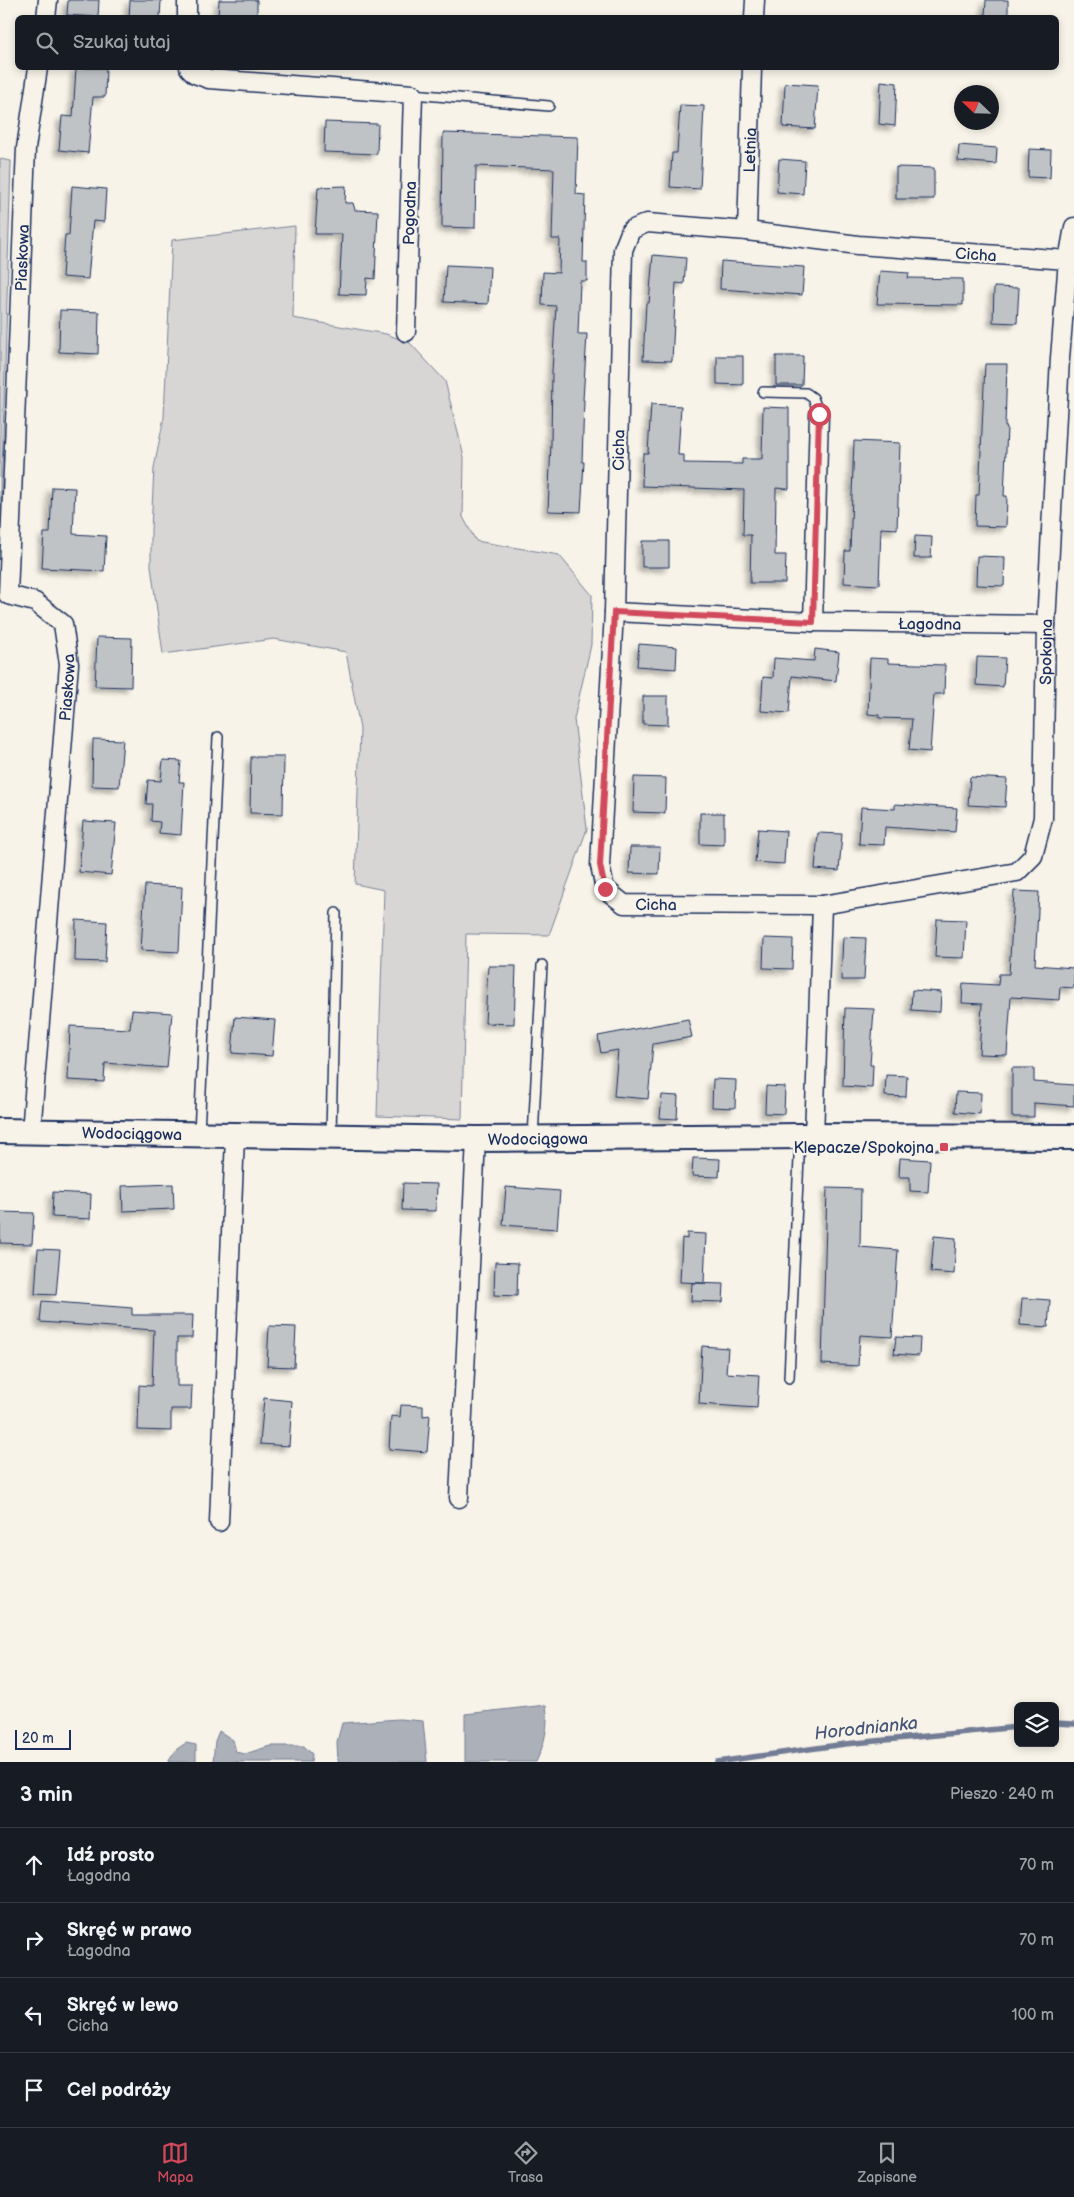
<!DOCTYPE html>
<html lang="pl">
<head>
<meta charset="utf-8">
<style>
  body { margin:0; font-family:"Balsamiq Sans",sans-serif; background:#20242c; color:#f1f3f6 }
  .controls { position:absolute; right:15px; bottom:15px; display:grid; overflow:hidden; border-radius:8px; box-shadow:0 2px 8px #0003 }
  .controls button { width:45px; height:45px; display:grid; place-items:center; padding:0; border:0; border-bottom:1px solid #363941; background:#171b24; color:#f1f3f6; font:25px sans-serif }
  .compass { position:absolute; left:954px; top:85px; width:45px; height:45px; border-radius:50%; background:#171b24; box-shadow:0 2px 8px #0003; rotate:293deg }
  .scale { position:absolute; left:15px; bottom:12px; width:56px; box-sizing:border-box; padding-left:5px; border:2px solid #1b2f5e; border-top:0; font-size:14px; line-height:18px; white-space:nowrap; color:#1b2f5e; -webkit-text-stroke:4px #f7f3e8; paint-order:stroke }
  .stop { position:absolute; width:15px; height:15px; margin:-11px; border:4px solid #d1495b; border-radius:50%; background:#fff }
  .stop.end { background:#d1495b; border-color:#fff; box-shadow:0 1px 5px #0008 }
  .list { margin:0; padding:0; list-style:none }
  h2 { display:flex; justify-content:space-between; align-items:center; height:65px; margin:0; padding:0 20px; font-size:21px }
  h2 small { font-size:16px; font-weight:400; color:#9ea1a6 }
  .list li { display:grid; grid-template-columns:32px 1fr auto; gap:15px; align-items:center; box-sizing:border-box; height:75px; padding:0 20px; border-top:1px solid #363941 }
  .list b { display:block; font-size:19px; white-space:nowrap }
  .list p { margin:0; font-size:16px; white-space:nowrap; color:#9ea1a6 }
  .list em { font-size:16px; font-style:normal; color:#9ea1a6 }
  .icon { flex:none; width:28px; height:28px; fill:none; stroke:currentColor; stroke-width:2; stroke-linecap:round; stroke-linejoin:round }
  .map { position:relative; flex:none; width:1074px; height:1762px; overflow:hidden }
  .search { position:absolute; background:#171b24; box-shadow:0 2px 8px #0003; left:15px; right:15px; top:15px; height:55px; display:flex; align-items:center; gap:12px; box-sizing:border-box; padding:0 18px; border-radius:8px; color:#9ea1a6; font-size:19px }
  .sheet { height:365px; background:#171b24 }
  nav { display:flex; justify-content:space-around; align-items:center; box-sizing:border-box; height:70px; border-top:1px solid #363941; background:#171b24; font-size:14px; color:#9ea1a6 }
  nav a { display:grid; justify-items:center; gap:2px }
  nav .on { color:#d1495b }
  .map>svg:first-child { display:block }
  .green { fill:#d7d6d4; stroke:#798299 }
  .water { fill:#acb0b9; stroke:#727c95 }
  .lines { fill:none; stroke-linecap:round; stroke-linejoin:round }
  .stream { stroke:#727c95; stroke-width:5.5 }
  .building { fill:#c0c3c5; stroke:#1b2f5e; filter:url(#shadow) }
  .lane-casing { stroke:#1b2f5e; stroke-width:12 }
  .street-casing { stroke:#1b2f5e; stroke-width:21 }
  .secondary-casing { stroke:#1b2f5e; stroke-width:28 }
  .lane { stroke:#f7f3e8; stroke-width:9 }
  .street { stroke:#f7f3e8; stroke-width:18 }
  .secondary { stroke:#f7f3e8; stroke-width:24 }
  .route { stroke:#d1495b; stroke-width:6 }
  .poi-dot { fill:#d1495b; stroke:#f7f3e8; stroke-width:2 }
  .labels { text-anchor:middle; stroke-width:4.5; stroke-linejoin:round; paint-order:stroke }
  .street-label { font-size:16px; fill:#1b2f5e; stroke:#f7f3e8 }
  .poi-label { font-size:16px; fill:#1b2f5e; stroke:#f7f3e8; text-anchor:end }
  .water-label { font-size:18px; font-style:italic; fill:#465679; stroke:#f7f3e8 }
</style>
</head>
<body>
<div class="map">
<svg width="1074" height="1762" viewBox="0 0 1074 1762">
  <defs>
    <filter id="shadow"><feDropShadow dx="-4.5" dy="4.5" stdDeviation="2.5" flood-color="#0004"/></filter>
  </defs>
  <rect width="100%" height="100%" fill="#f7f3e8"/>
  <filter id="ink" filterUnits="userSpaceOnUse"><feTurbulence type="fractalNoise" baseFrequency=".02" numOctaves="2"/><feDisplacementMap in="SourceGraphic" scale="10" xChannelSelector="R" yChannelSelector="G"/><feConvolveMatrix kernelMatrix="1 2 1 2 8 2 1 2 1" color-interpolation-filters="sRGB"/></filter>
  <g filter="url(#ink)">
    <path class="green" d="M0 159 11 161 0 541Z
      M295 226 293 318 386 334 410 343 445 381 464 457 463 517 476 541 559 555 592 595 591 645 574 719 587 829 549 935 466 934 462 1119 377 1116 384 890 355 884 360 729 346 652 274 639 163 654 151 566V530L154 468 164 417 172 240Z"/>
    <path class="water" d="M546 1705C549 1726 545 1743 536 1762H465V1714Z
      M399 1719 423 1721 427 1762H338L337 1742 342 1723Z
      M219 1731 233 1740 236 1752 245 1754 270 1746H304L312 1754 311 1762H213L215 1741Z
      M186 1743 196 1745V1762H168L177 1749Z"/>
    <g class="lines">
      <path class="stream" d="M1055 1723 1074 1724
        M717 1762 845 1744 1018 1727"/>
    </g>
    <path class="building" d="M68 0H99L98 17 67 15Z
      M130 0H161L160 18H129Z
      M219 0H257V18H218Z
      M986 0H1008V17L985 16Z
      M76 68H106L105 97H93L88 153 59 150 62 116 73 117Z
      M881 81 897 83 895 126 879 124Z
      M785 83 818 85 815 129 783 127Z
      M680 105 704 106 700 189 670 187 672 153H677Z
      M325 122 378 124 377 154 324 152Z
      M443 133 578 137 576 194 585 195 583 262H587V281H580L578 334H587L583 400H584L582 462H584L581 512 548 511 551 444 552 372 556 306 542 305 543 272 559 273 560 239H552L554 169 476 166 475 228 442 227Z
      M959 145 997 148 996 164 958 161Z
      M1029 149 1051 150 1050 178 1028 177Z
      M779 159 805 161 803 194 777 192Z
      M896 167 934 168V199H896Z
      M72 186 106 189 104 222 93 221 88 279 62 277 65 235H69Z
      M346 186 345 203H353L355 210 378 211 375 279 367 278 366 295 339 294 342 234H315L318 187Z
      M653 255 686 258 684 284 676 283 672 361 643 360 646 303H649Z
      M721 261 804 267 802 295 720 289Z
      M446 265 490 267 488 304 444 302Z
      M880 271 909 273 908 278 963 279V305L877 304Z
      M994 287 1019 288 1017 323 993 322Z
      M60 310 99 312 98 354 59 352Z
      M717 356H743V385L717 384Z
      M776 356H803L802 385H776Z
      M985 364H1007L1005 427H1007L1004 496H1007L1006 527 975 526 976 495H979Z
      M651 404 681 406 678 455H684V463L742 464V459H762L763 407 789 408V489L776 488 775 555H786L785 583H750L751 535H743L744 490 642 486 643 453H648Z
      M854 441 900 443 897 529 881 528 879 585 844 583 845 551H850Z
      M52 487 75 488 73 534 106 536 104 571 42 568 44 533H50Z
      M915 536 932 537 931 558H914Z
      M642 541H669V567H642Z
      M977 556 1005 557 1004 586 976 585Z
      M97 637 132 638 131 687 95 686Z
      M639 644 677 647 676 669 637 666Z
      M815 649 839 652 836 681 792 676 789 713 761 711 763 677 773 678 774 658 814 661Z
      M977 657 1005 658 1003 687 976 685Z
      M870 658 888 659V663L945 665 944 694H934L930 752 909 750 912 719 879 718V715L868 714Z
      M643 696H668V725L643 724Z
      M93 739 123 740 119 787 92 786Z
      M251 757H284L283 814 250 813Z
      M163 760 181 761 179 782H184L181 835 159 833 160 822 151 821 152 804H146L148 780 161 781Z
      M634 777 666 778 665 813 633 812Z
      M970 777 1007 779 1005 807 968 805Z
      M895 804 957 808 955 832 885 827 884 845 859 844 861 807 895 809Z
      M700 813H724V845L700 844Z
      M83 821 116 823 111 875 79 872Z
      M758 829 786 831 784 864 755 862Z
      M818 833 842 834 839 871 815 869Z
      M630 847H660L659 874 629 873Z
      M145 885 182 887 179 952 141 950Z
      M1014 891 1039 892 1035 965 1074 968V988L1060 987 1059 1000 1011 997 1007 1055 979 1054 982 1004 962 1003 963 983 998 985 999 974H1009Z
      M937 919 966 920 964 958 935 957Z
      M76 920 107 922 105 962 75 961Z
      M843 937 866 938 864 980H841Z
      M764 938 793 939 792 969 763 968Z
      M488 966H516L514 1024 485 1023Z
      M912 990 941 992 940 1012 911 1010Z
      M845 1008 874 1009 870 1065H873L872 1088 843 1086Z
      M132 1010 172 1013 167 1068 105 1063 104 1082 68 1080 70 1026 130 1029Z
      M235 1017 275 1020 272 1056 232 1053Z
      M688 1019 692 1037 653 1044 648 1099 614 1096 618 1050 601 1053 598 1036Z
      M1012 1068H1034V1082L1074 1085V1106L1034 1103V1117H1012Z
      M886 1075 907 1076 906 1097 885 1096Z
      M713 1079 736 1080 735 1108 712 1107Z
      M766 1086 785 1087 784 1114 765 1113Z
      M956 1092 981 1093 980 1114 955 1112Z
      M662 1095 678 1096 677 1119 660 1118Z
      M693 1158 720 1159 719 1177 692 1176Z
      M900 1158 930 1160 928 1192 910 1191V1177H899Z
      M403 1183 437 1184 436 1211 402 1210Z
      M173 1184 174 1209 123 1211 122 1186Z
      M506 1187 560 1191 557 1229 503 1225Z
      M827 1188 861 1189 860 1247 898 1250 892 1337 860 1335 858 1366 822 1364Z
      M53 1192 91 1194 90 1219 52 1217Z
      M0 1212 34 1213 32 1244 0 1243Z
      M687 1233 706 1234 704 1283 680 1282 682 1238 687 1239Z
      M934 1236 956 1238 954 1274 931 1272Z
      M38 1249 60 1250 56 1295 35 1294Z
      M495 1262 518 1263 517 1296 494 1295Z
      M692 1283 724 1284 723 1302 691 1301Z
      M1022 1298 1050 1300 1048 1327 1020 1325Z
      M42 1301 132 1308V1315H193L192 1338H177V1386H192L191 1409H171V1431L138 1430 139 1385 152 1386 154 1330 40 1322Z
      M269 1326 296 1327 294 1367 267 1366Z
      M896 1337 920 1338 919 1356 894 1354Z
      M702 1346 728 1348 726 1373 759 1375 757 1408 699 1404Z
      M264 1398 292 1401 289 1446 260 1444Z
      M401 1405 423 1406V1416L430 1415 427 1452 389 1449 391 1416 400 1417Z"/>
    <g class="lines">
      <defs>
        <path id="lane" d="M413 94 549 106
          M763 392 806 393 813 398 819 414
          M199 1133 218 737
          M331 1135 336 913
          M533 1138 542 965
          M789 1378 800 1136"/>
        <g id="street">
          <path d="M46 18 48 0"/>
          <path d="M187 18V0"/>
          <path d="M754 18 755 0"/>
          <path d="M189 68 195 74 209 79 413 94 406 332"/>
          <path id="s1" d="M747 231 752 68"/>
          <path id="s2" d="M1068 260 858 245 747 231 647 223 631 230 623 250 614 612 600 865 605 889 624 904 822 905 1017 872 1033 856 1043 818 1046 625 1060 358 1068 260 1074 227"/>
          <path id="s3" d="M614 612 813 622 1046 625"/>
          <path d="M813 622 819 414"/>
          <path id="s4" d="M31 1132 69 664 63 624 35 602 8 595 26 148 38 68"/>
          <path d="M814 1136 822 905"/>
          <path d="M459 1498 476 1139"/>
          <path d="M219 1522 235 1137"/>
        </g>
        <g id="secondary">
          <path id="s5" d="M0 1131 476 1139 800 1136 1074 1137"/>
        </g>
      </defs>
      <use href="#lane" class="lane-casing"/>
      <use href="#street" class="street-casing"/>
      <use href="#secondary" class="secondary-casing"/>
      <use href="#lane" class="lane"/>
      <use href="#street" class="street"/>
      <use href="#secondary" class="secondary"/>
    </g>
  </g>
  <g class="lines" filter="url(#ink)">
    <path class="route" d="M605 889 600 865 614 612 813 622 819 414"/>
  </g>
  <rect class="poi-dot" x="939" y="1142" width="10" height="10" rx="2.5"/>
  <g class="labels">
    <g class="street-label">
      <text dy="6" stroke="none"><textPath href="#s1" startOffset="81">Letnia</textPath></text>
      <text transform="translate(409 213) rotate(-88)" y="6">Pogodna</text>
      <text transform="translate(976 254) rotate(4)" y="6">Cicha</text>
      <text dy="6" stroke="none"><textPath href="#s4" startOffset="911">Piaskowa</textPath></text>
      <text transform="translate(618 450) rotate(-89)" y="6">Cicha</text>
      <text dy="6" stroke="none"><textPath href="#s3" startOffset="316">Łagodna</textPath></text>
      <text dy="6" stroke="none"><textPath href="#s2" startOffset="1750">Spokojna</textPath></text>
      <text dy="6" stroke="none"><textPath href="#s4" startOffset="446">Piaskowa</textPath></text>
      <text dy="6" stroke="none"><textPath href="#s2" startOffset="1158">Cicha</textPath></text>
      <text dy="6" stroke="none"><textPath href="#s5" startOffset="132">Wodociągowa</textPath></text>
      <text dy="6" stroke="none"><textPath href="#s5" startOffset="538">Wodociągowa</textPath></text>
    </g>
    <g class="poi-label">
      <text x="934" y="1153">Klepacze/Spokojna</text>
    </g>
    <g class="water-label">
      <text transform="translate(866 1728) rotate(-6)" y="6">Horodnianka</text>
    </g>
  </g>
</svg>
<div class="controls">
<button><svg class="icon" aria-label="layers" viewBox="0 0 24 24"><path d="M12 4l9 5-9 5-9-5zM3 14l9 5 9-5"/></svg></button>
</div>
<svg class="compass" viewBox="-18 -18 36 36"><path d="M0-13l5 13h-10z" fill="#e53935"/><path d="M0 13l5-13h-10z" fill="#9ea1a6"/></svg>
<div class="scale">20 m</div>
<div class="stop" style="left:819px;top:414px"></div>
<div class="stop end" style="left:605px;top:889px"></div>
<div class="search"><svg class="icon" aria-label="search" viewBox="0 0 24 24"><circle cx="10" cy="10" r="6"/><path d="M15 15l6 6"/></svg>Szukaj tutaj</div>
</div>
<section class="sheet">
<h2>3 min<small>Pieszo · 240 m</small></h2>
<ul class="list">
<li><svg class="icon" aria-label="ahead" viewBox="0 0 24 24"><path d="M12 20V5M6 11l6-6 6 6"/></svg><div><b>Idź prosto</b><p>Łagodna</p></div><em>70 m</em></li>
<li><svg class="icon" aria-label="right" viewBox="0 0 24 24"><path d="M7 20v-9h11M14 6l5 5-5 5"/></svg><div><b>Skręć w prawo</b><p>Łagodna</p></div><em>70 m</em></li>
<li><svg class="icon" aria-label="left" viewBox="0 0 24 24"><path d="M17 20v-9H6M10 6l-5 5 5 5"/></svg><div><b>Skręć w lewo</b><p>Cicha</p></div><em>100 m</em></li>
<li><svg class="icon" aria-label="arrive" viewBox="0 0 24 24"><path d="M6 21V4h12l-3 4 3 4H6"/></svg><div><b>Cel podróży</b></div></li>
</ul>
</section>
<nav>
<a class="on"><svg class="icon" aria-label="map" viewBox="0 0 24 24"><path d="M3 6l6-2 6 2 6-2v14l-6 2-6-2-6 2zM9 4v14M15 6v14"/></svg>Mapa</a>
<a><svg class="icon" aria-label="directions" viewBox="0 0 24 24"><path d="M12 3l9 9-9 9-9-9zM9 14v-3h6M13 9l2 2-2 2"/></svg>Trasa</a>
<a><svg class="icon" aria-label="saved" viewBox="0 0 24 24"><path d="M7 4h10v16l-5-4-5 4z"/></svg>Zapisane</a>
</nav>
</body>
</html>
